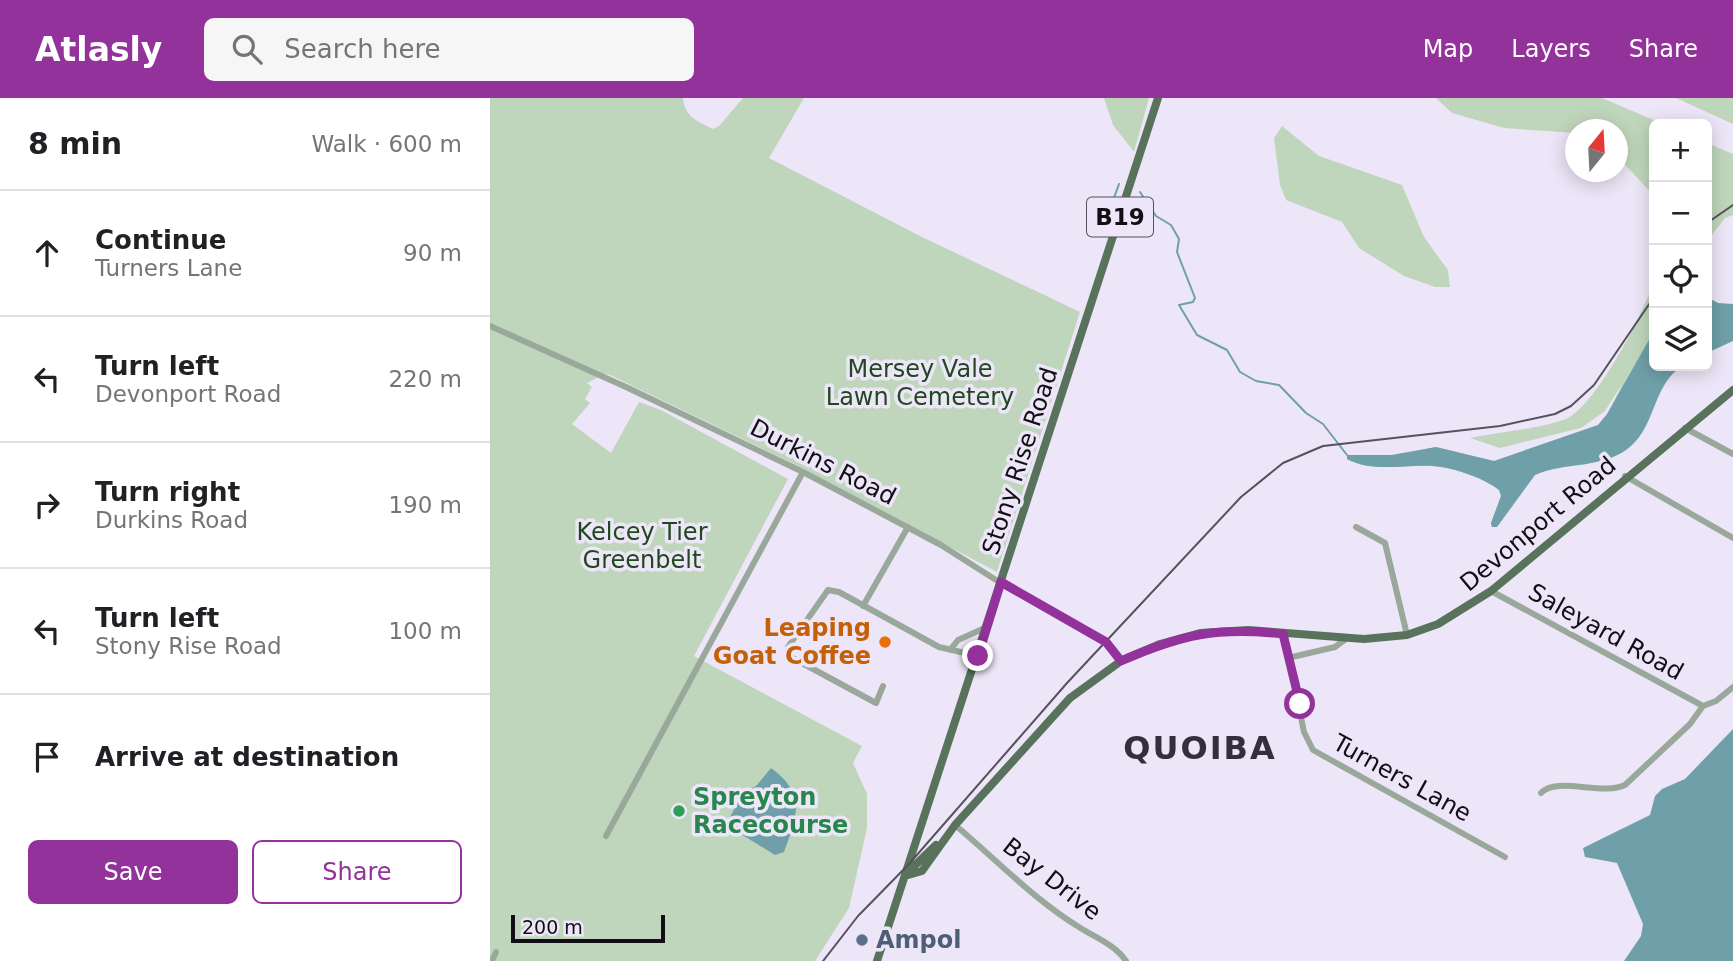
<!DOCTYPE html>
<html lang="en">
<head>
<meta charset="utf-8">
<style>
  body { margin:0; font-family:"DejaVu Sans",sans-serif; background:#f6f6f6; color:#202124 }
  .controls { position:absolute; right:21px; top:21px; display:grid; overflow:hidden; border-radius:10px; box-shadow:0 4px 18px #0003 }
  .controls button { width:63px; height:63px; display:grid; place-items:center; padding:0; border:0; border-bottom:2px solid #e0e0e0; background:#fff; color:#202124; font:35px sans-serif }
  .compass { position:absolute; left:1075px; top:21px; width:63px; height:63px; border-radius:50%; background:#fff; box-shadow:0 4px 18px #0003; rotate:18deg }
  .scale { position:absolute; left:21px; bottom:18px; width:154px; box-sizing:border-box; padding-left:7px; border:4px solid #110f15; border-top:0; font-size:19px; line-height:24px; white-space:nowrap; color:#110f15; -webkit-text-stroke:5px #ede6f8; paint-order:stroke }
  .stop { position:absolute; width:21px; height:21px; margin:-16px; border:5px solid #92329a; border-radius:50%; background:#fff }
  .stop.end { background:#92329a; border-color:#fff; box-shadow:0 2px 7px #0008 }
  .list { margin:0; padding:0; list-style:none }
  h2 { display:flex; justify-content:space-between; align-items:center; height:91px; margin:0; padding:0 28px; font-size:30px }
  h2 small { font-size:23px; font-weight:400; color:#757577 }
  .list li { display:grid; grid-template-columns:46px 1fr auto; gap:21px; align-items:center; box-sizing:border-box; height:126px; padding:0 28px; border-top:2px solid #e0e0e0 }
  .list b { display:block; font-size:26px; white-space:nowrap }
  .list p { margin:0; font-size:23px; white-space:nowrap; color:#757577 }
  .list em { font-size:23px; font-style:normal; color:#757577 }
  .actions { display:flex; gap:14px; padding:21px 28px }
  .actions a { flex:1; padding:16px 0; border:2px solid #92329a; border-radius:10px; text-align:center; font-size:24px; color:#92329a }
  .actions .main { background:#92329a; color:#fff }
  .icon { flex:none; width:38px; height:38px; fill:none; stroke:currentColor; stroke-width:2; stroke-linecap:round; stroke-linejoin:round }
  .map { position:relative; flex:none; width:1243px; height:863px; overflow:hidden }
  header { display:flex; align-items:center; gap:42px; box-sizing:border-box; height:98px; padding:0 35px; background:#92329a; color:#fff }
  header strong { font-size:33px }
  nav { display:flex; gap:38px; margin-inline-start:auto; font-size:24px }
  .search { width:490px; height:63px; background:#f6f6f6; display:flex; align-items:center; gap:18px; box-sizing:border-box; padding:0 24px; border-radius:10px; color:#757577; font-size:26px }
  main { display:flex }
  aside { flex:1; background:#fff }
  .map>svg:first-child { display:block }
  .green { fill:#c0d6bc }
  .water { fill:#6fa0aa }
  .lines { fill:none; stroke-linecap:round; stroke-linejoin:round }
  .stream { stroke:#6fa0aa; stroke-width:2 }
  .minor { stroke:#9aa89b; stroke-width:6 }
  .major { stroke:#58725b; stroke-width:8 }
  .rail { stroke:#56525c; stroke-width:2 }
  .route { stroke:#92329a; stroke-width:9 }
  .food-dot { fill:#e8710a; stroke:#ede6f8; stroke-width:2.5 }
  .leisure-dot { fill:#2e9e5b; stroke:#ede6f8; stroke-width:2.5 }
  .service-dot { fill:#5c6f8a; stroke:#ede6f8; stroke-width:2.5 }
  .labels { text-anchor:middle; stroke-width:7; stroke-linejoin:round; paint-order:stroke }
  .shield { fill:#ede6f8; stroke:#535059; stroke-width:2 }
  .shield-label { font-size:23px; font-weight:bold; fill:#110f15 }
  .park-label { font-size:24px; fill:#21481c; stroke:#ede6f8 }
  .street-label { font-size:24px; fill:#110f15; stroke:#ede6f8 }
  .food-label { font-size:24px; font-weight:bold; fill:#c56008; stroke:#ede6f8; text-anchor:end }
  .leisure-label { font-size:24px; font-weight:bold; fill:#27864d; stroke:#ede6f8; text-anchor:start }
  .service-label { font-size:24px; font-weight:bold; fill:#4e5e75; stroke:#ede6f8; text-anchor:start }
  .district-label { font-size:32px; font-weight:bold; letter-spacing:2px; fill:#342f3c; stroke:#ede6f8 }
</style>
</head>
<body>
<header>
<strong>Atlasly</strong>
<div class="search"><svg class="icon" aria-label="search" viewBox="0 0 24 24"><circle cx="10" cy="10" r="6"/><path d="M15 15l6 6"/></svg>Search here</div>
<nav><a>Map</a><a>Layers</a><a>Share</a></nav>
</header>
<main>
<aside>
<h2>8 min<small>Walk · 600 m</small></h2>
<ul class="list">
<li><svg class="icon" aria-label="ahead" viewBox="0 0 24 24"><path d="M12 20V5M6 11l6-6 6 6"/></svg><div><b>Continue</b><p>Turners Lane</p></div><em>90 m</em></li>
<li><svg class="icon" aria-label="left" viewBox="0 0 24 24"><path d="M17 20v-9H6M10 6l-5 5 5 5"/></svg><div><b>Turn left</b><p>Devonport Road</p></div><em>220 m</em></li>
<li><svg class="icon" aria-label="right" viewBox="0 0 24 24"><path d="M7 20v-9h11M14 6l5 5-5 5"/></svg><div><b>Turn right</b><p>Durkins Road</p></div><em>190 m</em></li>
<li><svg class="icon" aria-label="left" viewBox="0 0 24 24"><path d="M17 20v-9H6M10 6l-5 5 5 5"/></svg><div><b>Turn left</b><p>Stony Rise Road</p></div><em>100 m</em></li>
<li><svg class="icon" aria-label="arrive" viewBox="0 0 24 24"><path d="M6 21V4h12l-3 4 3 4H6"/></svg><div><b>Arrive at destination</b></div></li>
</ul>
<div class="actions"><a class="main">Save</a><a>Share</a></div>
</aside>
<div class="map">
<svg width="1243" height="863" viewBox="0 0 1243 863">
  <rect width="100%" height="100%" fill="#ede6f8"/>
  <path class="green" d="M0 0H193C195 19 207 23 223 31L229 28 253 0H314L279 60 432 139 590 214 507 474 306 367 120 277 115 276 97 285 102 289 95 301 100 305 82 326 121 355 149 304 171 312 298 381 204 558 372 648 363 665 377 696V730L359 810 325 863H0Z
    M614 0H659L644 54 623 27Z
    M946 0H1112L1173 26H1164V98L1128 59V32H1086L1085 35 1014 30 962 15Z
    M1186 0H1243V26Z
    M792 28 829 58 912 87 934 139 958 172 960 189H945L914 178 869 150 852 124 796 102 790 87 784 40Z
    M1217 45 1243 56V117L1235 120 1217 143Z
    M1164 182V230L1158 241 1164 233V268H1193C1164 284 1166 325 1142 347 1117 371 1074 364 1045 377L1007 429H1002L1001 425 1011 398 1009 392C992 379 964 370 943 368 915 366 883 375 857 361V357H902L946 349 1004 363 1108 327 1118 316 1132 286 1115 313 1091 330 1010 350 980 340C1009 334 1049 331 1076 321 1106 308 1155 213 1164 182Z"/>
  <path class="water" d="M1217 199 1228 205 1243 206V243L1217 255Z
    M1164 233V268H1193C1164 284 1166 325 1142 347 1116 372 1074 363 1045 377L1007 429H1002L1001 425 1011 398 1009 392C992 379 964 370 943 368 915 366 883 375 857 361V357H902L946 349 1004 363 1108 327 1117 316Z
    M1243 631V863H1134L1151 838 1153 826 1127 765 1095 759 1093 750 1160 717 1165 698 1172 691 1195 681Z
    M281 670C317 696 307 718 294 754L285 757 236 727 251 698 267 687Z"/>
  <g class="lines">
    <path class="stream" d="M650 94 666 118 681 127 689 141 687 154 705 200 703 204 689 207 707 237 737 252 750 274 766 283 789 287 816 315 833 326 857 357
      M604 130 616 122 629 86"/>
    <path class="minor" d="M0 228 136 289 313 374 451 447 517 489 616 544 631 563
      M1195 330 1243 356
      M1135 378 1243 440
      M866 429 895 445 917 537
      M1001 493 1213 608
      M373 508 418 429
      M794 536 814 634 823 652 1015 759
      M460 552 468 542 497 529
      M798 560 845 549 857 540
      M393 588 386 605 299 558 298 549 338 492 349 494 449 549 488 558
      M1213 608 1226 603 1243 589
      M1051 695C1066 678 1113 698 1135 687L1200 626 1213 608
      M465 727C508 763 544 802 592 831 607 840 626 848 636 863
      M116 738 313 374
      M2 863 6 854"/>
    <path class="major" d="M420 772 446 747
      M415 778 432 773 465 727 580 600 631 563 670 546 710 535 758 532 874 541 917 537 948 526 1001 493 1243 292
      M387 863 668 0"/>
    <path class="rail" d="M1217 125 1243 107
      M333 863 368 818 419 766 577 585 751 399 793 365 833 348 1010 328 1065 316 1081 308 1104 287 1164 199"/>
  </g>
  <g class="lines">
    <path class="route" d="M488 558 511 484 616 544 631 563C692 536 727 529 793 536L810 606"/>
  </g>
  <circle class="food-dot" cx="395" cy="544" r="7"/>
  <circle class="leisure-dot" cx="189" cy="713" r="7"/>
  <circle class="service-dot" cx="372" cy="842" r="7"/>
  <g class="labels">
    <rect class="shield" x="597" y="99.5" width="66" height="39" rx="5"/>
    <g class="shield-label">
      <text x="630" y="127">B19</text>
    </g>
    <g class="park-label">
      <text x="430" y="279">Mersey Vale<tspan x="430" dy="28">Lawn Cemetery</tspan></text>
      <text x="152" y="442">Kelcey Tier<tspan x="152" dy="28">Greenbelt</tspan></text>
    </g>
    <g class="street-label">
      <text transform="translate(530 363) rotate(-72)" y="8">Stony Rise Road</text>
      <text transform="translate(333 364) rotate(27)" y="8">Durkins Road</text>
      <text transform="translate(1048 426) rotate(-40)" y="8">Devonport Road</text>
      <text transform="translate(1116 534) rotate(29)" y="8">Saleyard Road</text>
      <text transform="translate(912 680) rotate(29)" y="8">Turners Lane</text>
      <text transform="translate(562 781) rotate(38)" y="8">Bay Drive</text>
    </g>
    <g class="food-label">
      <text x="381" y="538">Leaping<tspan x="381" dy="28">Goat Coffee</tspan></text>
    </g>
    <g class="leisure-label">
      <text x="203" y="707">Spreyton<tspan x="203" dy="28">Racecourse</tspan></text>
    </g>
    <g class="service-label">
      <text x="386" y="850">Ampol</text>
    </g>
    <g class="district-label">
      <text x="710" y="661">QUOIBA</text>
    </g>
  </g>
</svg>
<div class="controls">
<button>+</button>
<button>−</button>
<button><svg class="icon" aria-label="locate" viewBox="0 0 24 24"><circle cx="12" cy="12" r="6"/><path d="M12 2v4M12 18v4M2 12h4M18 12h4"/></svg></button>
<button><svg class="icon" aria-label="layers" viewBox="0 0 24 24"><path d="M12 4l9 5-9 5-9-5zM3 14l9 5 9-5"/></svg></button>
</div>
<svg class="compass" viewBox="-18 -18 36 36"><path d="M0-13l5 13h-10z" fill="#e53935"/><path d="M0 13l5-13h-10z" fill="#757577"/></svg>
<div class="scale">200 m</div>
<div class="stop" style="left:810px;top:606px"></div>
<div class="stop end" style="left:488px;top:558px"></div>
</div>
</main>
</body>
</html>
